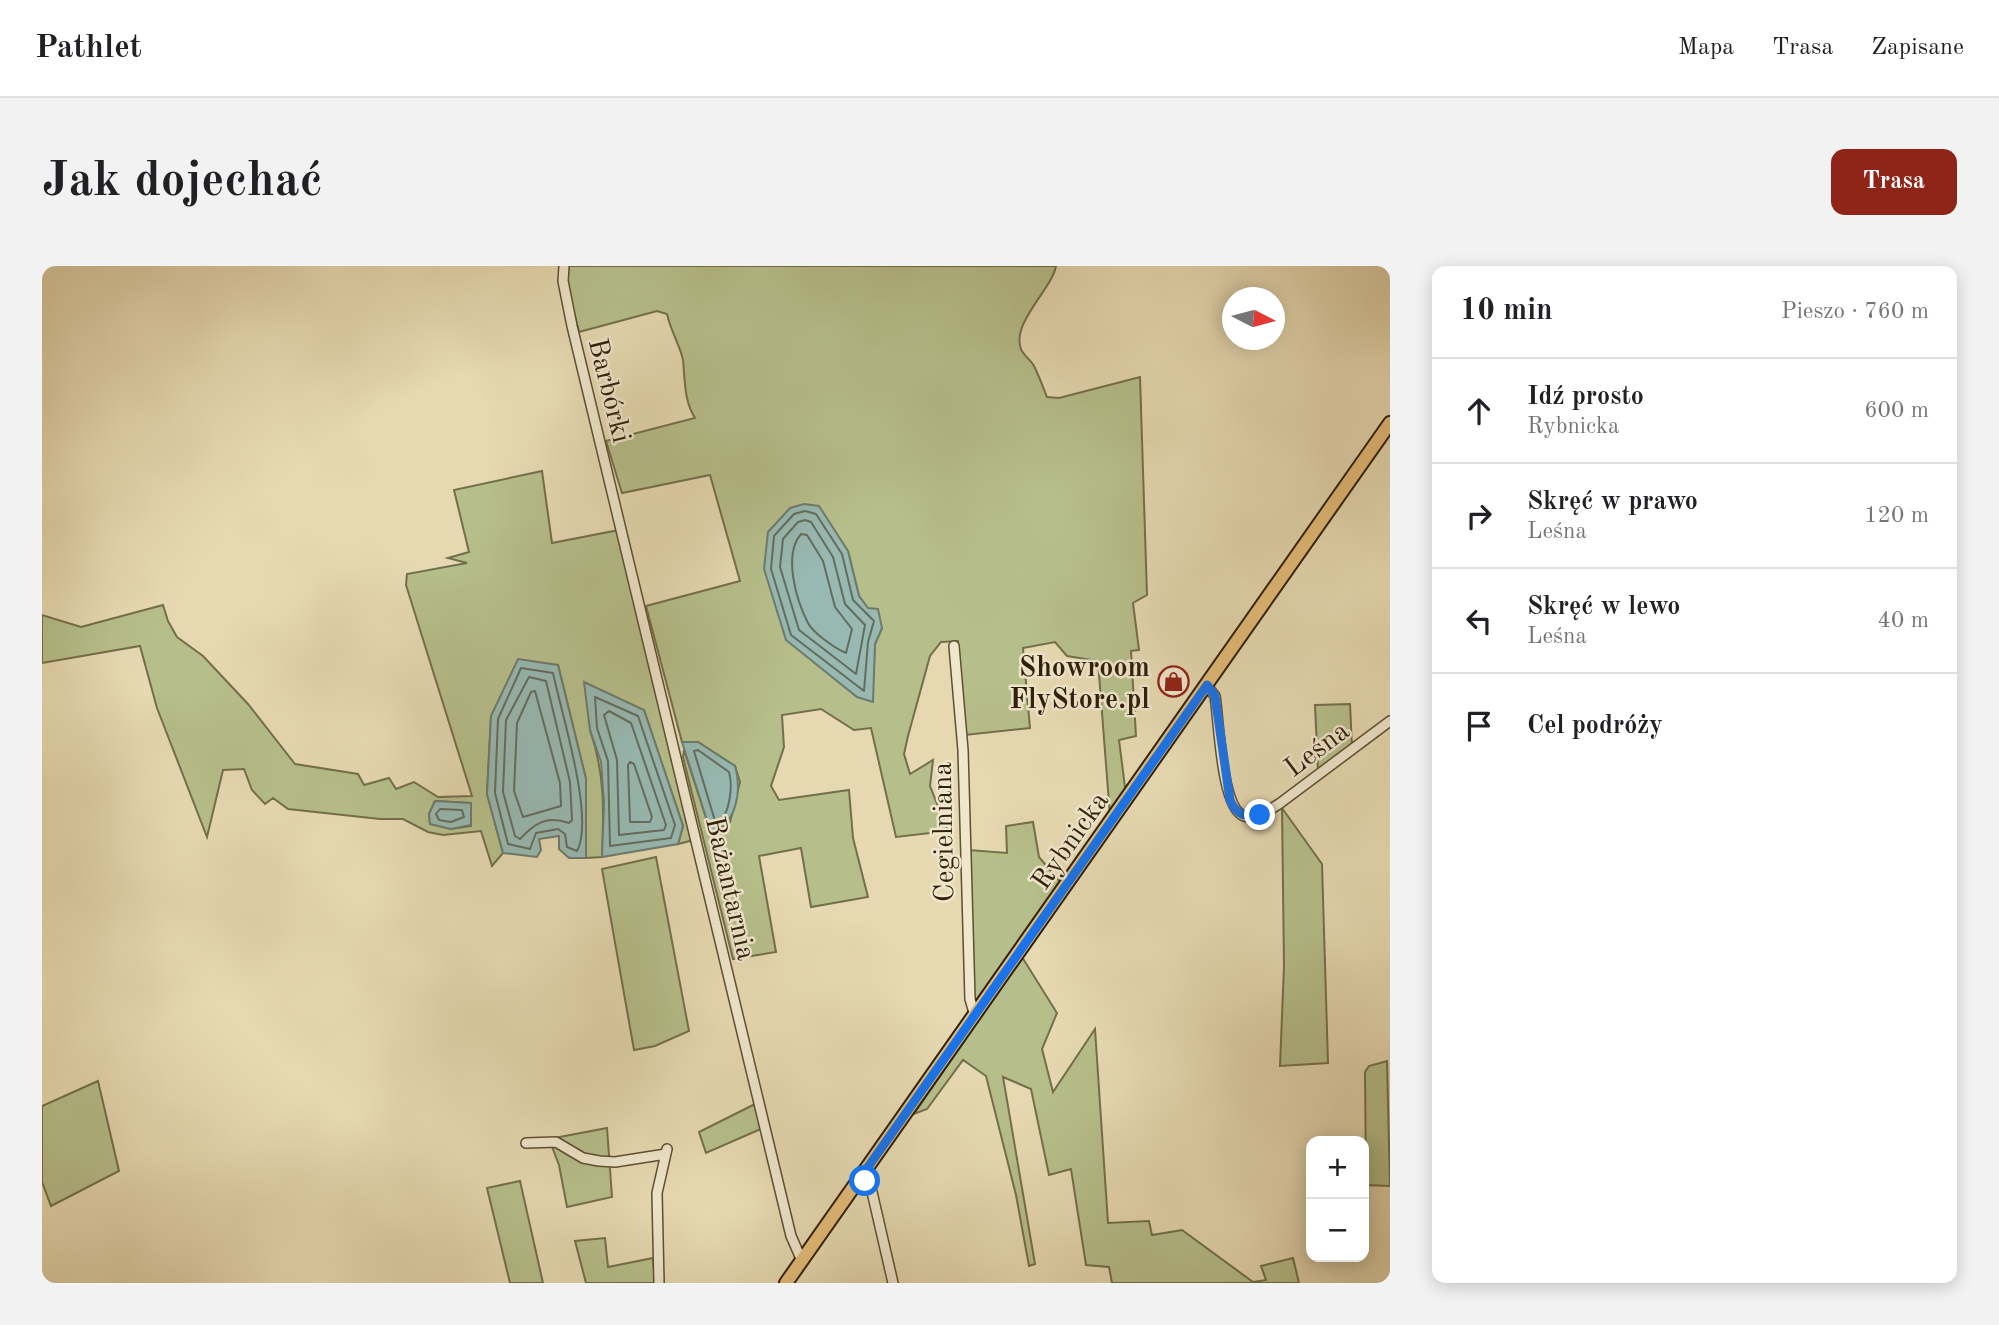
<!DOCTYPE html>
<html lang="pl">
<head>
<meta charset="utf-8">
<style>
  body { margin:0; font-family:"Old Standard TT",serif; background:#f2f2f2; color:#202124 }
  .controls { position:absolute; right:21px; bottom:21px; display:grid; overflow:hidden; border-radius:14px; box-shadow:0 4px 18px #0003 }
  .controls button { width:63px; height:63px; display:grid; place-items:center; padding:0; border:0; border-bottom:2px solid #e0e0e0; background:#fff; color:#202124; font:35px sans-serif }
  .compass { position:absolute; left:1180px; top:21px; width:63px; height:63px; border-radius:50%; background:#fff; box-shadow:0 4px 18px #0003; rotate:96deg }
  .stop { position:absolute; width:21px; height:21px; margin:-16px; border:5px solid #1a73e8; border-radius:50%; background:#fff }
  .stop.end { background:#1a73e8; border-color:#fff; box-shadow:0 2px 7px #0008 }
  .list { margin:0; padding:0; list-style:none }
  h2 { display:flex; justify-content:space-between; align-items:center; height:91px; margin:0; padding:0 28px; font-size:30px }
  h2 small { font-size:23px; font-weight:400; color:#757577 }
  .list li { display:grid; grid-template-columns:46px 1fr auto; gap:21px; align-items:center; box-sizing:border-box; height:105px; padding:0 28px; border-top:2px solid #e0e0e0 }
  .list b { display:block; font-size:26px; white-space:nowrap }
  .list p { margin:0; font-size:23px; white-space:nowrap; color:#757577 }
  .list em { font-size:23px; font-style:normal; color:#757577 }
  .icon { flex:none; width:38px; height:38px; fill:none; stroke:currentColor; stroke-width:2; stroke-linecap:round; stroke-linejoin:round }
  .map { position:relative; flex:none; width:1348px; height:1017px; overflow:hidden; border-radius:14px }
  header { display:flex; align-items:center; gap:42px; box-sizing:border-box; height:98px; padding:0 35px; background:#fff; border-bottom:2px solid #e0e0e0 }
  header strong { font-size:33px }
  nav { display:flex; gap:38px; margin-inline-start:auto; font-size:24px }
  .intro { display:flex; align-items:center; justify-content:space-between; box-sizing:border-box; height:168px; padding:0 42px }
  h1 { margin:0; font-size:49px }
  .button { padding:18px 32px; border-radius:14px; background:#8f2418; color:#fff; font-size:24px; font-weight:700 }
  main { display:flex; gap:42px; padding:0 42px }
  aside { flex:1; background:#fff; border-radius:14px; box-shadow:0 4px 18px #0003 }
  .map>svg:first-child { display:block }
  .green { fill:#b6bf8b; stroke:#736f4a; stroke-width:2; fill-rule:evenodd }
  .water { fill:#97b9b2; stroke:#6e7b6e; stroke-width:2 }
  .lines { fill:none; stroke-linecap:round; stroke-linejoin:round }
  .shore { stroke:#646c5e; stroke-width:2 }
  .minor-casing { stroke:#5e4e33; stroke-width:12 }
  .major-casing { stroke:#301f09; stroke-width:16 }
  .minor { stroke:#efe6cc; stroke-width:9 }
  .major { stroke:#e3bc78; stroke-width:12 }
  .route { stroke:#1a73e8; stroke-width:9 }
  .labels { text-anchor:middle; stroke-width:5; stroke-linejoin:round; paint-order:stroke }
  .street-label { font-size:28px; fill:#301f09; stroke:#efe6cc }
  .poi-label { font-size:28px; font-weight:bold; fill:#301f09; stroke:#efe6cc; text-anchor:end }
</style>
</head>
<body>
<header>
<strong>Pathlet</strong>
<nav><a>Mapa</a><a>Trasa</a><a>Zapisane</a></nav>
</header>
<div class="intro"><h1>Jak dojechać</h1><a class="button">Trasa</a></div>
<main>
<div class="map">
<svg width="1348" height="1017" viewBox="0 0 1348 1017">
  <rect width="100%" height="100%" fill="#e6d9b1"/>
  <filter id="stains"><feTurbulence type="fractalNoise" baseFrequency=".00286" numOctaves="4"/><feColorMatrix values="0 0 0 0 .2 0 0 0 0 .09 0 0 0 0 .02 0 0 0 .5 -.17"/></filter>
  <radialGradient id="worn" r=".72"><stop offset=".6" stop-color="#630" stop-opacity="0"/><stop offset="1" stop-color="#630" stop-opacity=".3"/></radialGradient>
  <path class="green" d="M527 0H1014C1010 23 969 57 979 83 981 89 989 94 992 100 997 110 1001 121 1005 131L1017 132 1098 111 1105 329 1091 337 1097 384 1089 385 1094 470 1077 474 1084 529 1068 550 1056 395 1025 390 1013 376 981 382 988 462 923 469 916 375 899 376 888 390 866 470 862 488 868 508 891 494 888 520 906 565 854 571 829 462 812 464 779 443 740 449 742 481 729 520 737 534 807 524 811 572 826 631 769 641 759 582 717 590 734 686 691 693 641 491 642 484 669 567 688 556 698 516 693 500 656 476H640L604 340 698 315 668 209 580 227 564 175 653 152C642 135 643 114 641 94 639 82 628 63 625 48L615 45 537 66 524 16ZM806 285 817 330 840 362 833 378 830 436Z
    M500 205 510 277 577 264 652 574 636 578 641 560 602 444 548 464C563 508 562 544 560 591L544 592V513L516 399 449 450 445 528 461 587 450 600 439 565 401 569 386 566 361 553H338L246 543 231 532 223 538 210 524 202 503 181 504 165 571 115 442 98 380 0 397V349L39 361 121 339 126 355 135 371 161 390 206 438 253 498 316 508 322 519 347 512 354 523 372 516 396 531 430 530 364 319 365 308 425 297 406 292 427 286 412 224ZM393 535 428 537 429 560 409 563 388 558 387 548Z
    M1308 438 1310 481 1276 505 1273 439Z
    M1240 542 1280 598 1286 797 1238 800 1242 700Z
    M991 556 997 591 1019 617 936 738 932 734 927 584 965 587 964 560Z
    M614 591 647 765 613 780 592 784 560 603Z
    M980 691 1015 747 1000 783 1011 826 1053 763 1066 957 1107 955 1110 969 1140 964 1211 1016 1224 1014 1219 1000 1251 992 1257 1017H1070L1067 1001 1044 999 1029 903 1007 909 989 823 961 811 993 998 987 1000 974 929 944 810 921 794 885 843 872 848Z
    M1345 795 1348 920 1324 919 1323 806 1327 800Z
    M56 815 77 905 9 940 0 916V840Z
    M713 838 721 862 664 887 657 866Z
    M565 862 570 931 525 941 517 899 507 873Z
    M478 915 501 1017H468L445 922Z
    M563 972 566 1001 611 992 613 1017H544L533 975Z"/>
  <path class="water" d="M762 238 777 240 806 285 817 330 826 342 836 343 840 362 833 378 831 436 815 431 744 374 722 303 726 266 748 242Z
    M476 393 516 399 544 513V592H527L517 583V570L497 573 499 584 495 591 461 587 445 528 449 450Z
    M542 416 602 444 641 560 636 578 560 591 562 537 559 496 548 464Z
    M640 476H656L693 500C700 524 695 558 669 567Z
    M393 535 429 537V559L409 563 388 558 387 548Z"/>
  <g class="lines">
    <path class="shore" d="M763 245 774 248 800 288 811 334 832 355 826 376 822 425 749 369 729 303 732 270 752 248Z
      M763 254 769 256 791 291 803 338 823 359 814 408 757 364 738 301 741 273 756 256Z
      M759 268 765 269 781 295 793 341 810 363 804 387C794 383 771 367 766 357 754 334 741 288 759 268Z
      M479 402 511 407C519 446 553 552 535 585L525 581 523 568 516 563 494 567 488 583 466 578 453 527 456 453Z
      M487 411 504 415 528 516 530 554 527 557C504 549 492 558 478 573L473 570 461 526 464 454Z
      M493 425 518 517 519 540 481 551 472 525 475 457 489 426Z
      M553 431 596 450 633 559 629 572 568 580 566 495 555 462Z
      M567 445 589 457 624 559 622 564 577 569 575 494 562 449Z
      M652 485 656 484 687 506C691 520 688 546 677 557L673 555Z
      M588 496 592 498 610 551 608 556H588L586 499Z
      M398 543 420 544 422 551 409 556 397 554 394 548Z"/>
    <defs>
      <path id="minor" d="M522 0 521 15 530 60 749 970 760 995
        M912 380 921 484 928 733 933 750
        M1165 420 1173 430C1177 453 1179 543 1202 550 1215 554 1227 544 1237 538L1348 455
        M484 877 514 876 541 892 557 895 573 896 624 888
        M819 911 830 926 851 1017
        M617 1017 615 927 625 883"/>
      <path id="major" d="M744 1017 1348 157"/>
    </defs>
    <use href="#minor" class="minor-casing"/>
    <use href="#major" class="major-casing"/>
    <use href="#minor" class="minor"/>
    <use href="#major" class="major"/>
  </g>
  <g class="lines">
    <path class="route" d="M823 915 819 911 1165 419 1173 430 1188 534C1195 550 1203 551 1218 549"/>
  </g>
  <defs>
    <symbol id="shop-ring" viewBox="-11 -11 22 22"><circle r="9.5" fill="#efe6cc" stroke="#8f2418" stroke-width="1.5"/><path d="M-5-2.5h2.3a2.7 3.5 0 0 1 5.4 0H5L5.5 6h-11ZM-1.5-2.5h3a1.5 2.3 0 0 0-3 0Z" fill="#8f2418"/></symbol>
  </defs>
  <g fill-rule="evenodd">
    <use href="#shop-ring" x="1114" y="398" width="35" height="35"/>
  </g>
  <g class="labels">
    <g class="street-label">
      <text transform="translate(569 124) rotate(76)" y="10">Barbórki</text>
      <text transform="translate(1274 482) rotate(-37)" y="10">Leśna</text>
      <text transform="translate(900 566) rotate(-91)" y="10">Cegielniana</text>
      <text transform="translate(1027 574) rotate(-55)" y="10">Rybnicka</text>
      <text transform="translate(690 622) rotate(77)" y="10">Bażantarnia</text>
    </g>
    <g class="poi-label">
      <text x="1108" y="410">Showroom<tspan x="1108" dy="32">FlyStore.pl</tspan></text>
    </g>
  </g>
  <rect width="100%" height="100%" filter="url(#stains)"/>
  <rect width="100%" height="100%" fill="url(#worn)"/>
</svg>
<div class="controls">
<button>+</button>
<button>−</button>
</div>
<svg class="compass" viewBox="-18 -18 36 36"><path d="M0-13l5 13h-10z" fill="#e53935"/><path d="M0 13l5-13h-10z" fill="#757577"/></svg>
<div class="stop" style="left:823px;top:915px"></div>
<div class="stop end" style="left:1218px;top:549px"></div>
</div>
<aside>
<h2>10 min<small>Pieszo · 760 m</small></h2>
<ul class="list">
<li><svg class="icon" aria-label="ahead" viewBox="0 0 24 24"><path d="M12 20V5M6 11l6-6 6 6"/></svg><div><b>Idź prosto</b><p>Rybnicka</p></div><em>600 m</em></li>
<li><svg class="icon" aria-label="right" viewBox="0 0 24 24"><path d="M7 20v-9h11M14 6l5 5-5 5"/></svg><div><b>Skręć w prawo</b><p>Leśna</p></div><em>120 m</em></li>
<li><svg class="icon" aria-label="left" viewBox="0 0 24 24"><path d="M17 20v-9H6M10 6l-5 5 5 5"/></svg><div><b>Skręć w lewo</b><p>Leśna</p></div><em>40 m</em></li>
<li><svg class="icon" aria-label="arrive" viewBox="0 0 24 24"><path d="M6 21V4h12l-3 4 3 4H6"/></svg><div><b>Cel podróży</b></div></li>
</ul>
</aside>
</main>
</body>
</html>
